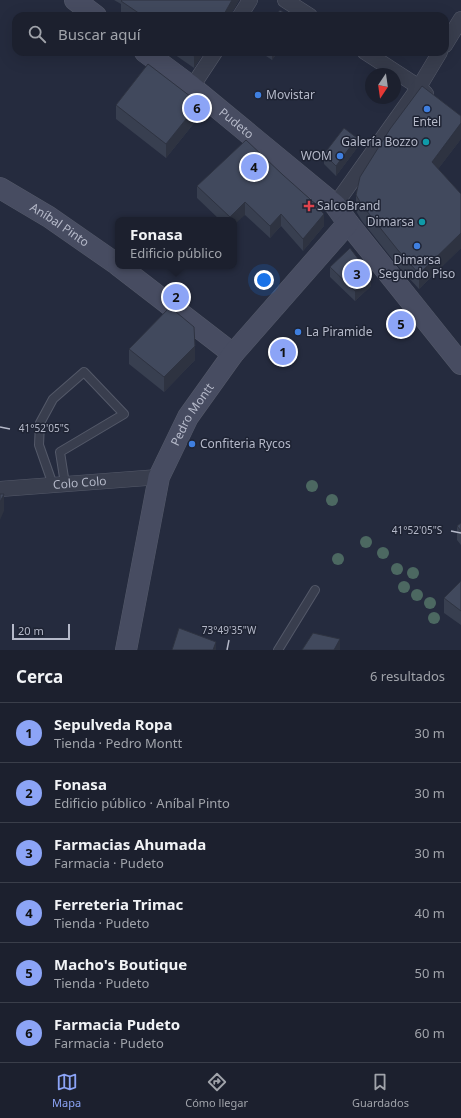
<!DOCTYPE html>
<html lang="es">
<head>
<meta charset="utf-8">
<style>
  body { margin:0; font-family:"Noto Sans",sans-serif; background:#252836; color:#f1f3f6 }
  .compass { position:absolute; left:365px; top:68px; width:36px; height:36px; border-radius:50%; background:#1c202e; box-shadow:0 4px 16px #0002; rotate:193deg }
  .scale { position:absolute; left:12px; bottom:10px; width:58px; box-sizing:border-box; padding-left:4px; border:2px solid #b5b9c9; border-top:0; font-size:11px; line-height:14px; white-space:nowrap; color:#b5b9c9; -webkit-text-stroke:3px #1e2333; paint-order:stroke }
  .you { position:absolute; left:264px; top:280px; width:14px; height:14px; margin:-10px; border:3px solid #fff; border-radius:50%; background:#1a73e8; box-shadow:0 0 0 6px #1a73e833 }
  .badge { display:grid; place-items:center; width:26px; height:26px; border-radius:50%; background:#8ca4f6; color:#111; font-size:13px; font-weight:700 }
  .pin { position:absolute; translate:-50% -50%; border:2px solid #fff; box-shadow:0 1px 4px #0006 }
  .popup { position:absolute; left:115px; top:217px; width:122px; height:52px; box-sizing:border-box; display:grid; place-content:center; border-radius:8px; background:#1c202e; filter:drop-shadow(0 1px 3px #0005); font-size:13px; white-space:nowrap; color:#a0a3aa }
  .popup b { font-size:15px; color:#f1f3f6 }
  .popup::after { content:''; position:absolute; left:50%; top:100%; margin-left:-8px; border:8px solid transparent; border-top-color:#1c202e }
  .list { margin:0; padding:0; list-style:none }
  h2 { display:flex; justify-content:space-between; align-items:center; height:52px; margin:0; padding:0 16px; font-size:17px }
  h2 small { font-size:13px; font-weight:400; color:#a0a3aa }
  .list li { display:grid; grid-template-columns:26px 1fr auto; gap:12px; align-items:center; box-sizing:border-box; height:60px; padding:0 16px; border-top:1px solid #3a3e4a }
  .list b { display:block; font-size:15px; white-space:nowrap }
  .list p { margin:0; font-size:13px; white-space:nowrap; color:#a0a3aa }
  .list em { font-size:13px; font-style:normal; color:#a0a3aa }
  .icon { flex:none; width:22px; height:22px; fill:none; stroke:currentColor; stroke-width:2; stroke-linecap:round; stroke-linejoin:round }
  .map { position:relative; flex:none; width:461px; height:650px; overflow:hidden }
  .search { position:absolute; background:#1c202e; box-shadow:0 4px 16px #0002; left:12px; right:12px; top:12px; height:44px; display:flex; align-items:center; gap:10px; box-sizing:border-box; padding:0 14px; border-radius:12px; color:#a0a3aa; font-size:15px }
  .sheet { height:412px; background:#1c202e }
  nav { display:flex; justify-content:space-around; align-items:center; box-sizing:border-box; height:56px; border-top:1px solid #3a3e4a; background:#1c202e; font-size:11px; color:#a0a3aa }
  nav a { display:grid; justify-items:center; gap:2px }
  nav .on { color:#8ca4f6 }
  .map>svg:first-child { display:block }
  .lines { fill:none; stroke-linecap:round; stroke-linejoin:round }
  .lane-casing { stroke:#545969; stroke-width:10 }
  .street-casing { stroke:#545969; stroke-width:16 }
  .secondary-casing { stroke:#545969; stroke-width:22 }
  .lane { stroke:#393e4e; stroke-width:8 }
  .street { stroke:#393e4e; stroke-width:15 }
  .secondary { stroke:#474c61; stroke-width:21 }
  .tree { fill:#4c6861 }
  .wall { fill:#383f50 }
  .shaded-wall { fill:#2e3341 }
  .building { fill:#41495d; stroke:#2e3341 }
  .ticks { fill:none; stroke:#b5b9c9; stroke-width:1.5 }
  .shop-dot { fill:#3f7fe0; stroke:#1e2333; stroke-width:1.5 }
  .culture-dot { fill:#0f9aa8; stroke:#1e2333; stroke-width:1.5 }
  .health-dot { fill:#e0444e; stroke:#1e2333; stroke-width:1.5 }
  .labels { text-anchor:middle; stroke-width:3; stroke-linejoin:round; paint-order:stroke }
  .poi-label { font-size:12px; fill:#b5b9c9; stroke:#1e2333; text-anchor:start }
  .street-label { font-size:12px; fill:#b5b9c9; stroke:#1e2333 }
  .ticks-label { font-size:10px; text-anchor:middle; fill:#b5b9c9; stroke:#1e2333; stroke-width:3; stroke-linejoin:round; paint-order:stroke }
</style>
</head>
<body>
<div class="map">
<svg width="461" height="650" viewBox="0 0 461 650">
  <rect width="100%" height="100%" fill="#252b3e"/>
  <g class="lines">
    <defs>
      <path id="lane" d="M53 485 39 445 40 423 53 399 84 372 124 414 60 452 65 484
        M278 650 315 590"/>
      <g id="street">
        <path d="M285 0 310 16"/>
        <path d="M240 16 250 0"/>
        <path d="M445 45 461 19"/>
        <path d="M365 52 419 87 426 94"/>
        <path d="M192 87 215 52"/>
        <path d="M335 205 419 87 440 52"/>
        <path id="s1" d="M0 489 159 477"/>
      </g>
      <g id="secondary">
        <path d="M75 0 96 16"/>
        <path id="s2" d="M145 52 192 87 335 205 348 223 461 364"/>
        <path id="s3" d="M0 188 49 217 118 265"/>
        <path d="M119 266 233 354"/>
        <path id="s4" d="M126 650 159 477 188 417 233 354 348 223"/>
      </g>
    </defs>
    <use href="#lane" class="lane-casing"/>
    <use href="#street" class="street-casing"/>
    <use href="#secondary" class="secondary-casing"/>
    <use href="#lane" class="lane"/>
    <use href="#street" class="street"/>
    <use href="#secondary" class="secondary"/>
  </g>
  <g class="tree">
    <circle cx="312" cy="486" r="6"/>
    <circle cx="332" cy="500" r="6"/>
    <circle cx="366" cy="542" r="6"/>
    <circle cx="383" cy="553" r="6"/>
    <circle cx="338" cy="559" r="6"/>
    <circle cx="397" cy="569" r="6"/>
    <circle cx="413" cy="573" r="6"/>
    <circle cx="404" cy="587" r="6"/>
    <circle cx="417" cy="595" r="6"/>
    <circle cx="430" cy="603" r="6"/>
    <circle cx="434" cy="618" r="6"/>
  </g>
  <path class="wall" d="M114 0H239L230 16H126L121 13V4Z
    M171 52H204L194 68Z
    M260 52H278L272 60Z
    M116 105 199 117 166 158 116 119Z
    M461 139 438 169 461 194V248L419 289 397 265 362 221 356 211V195Z
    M357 148 336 176 324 164V154Z
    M197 186 324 226 303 251 281 226 270 238 245 215 234 220H220L197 198Z
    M330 267 371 286 355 301 330 277Z
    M129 349 195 360 164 392 129 364Z
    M461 523V545L457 540V526Z
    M461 581V625L444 613V598Z"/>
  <path class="shaded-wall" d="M232 0H239L230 16H223Z
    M196 52H204L194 68V56Z
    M272 52H278L272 60Z
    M199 103V117L166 158V144Z
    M461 123V139L432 177V162Z
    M357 138V148L336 176V166Z
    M245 202V215L234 225V220H230V217Z
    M281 214V226L270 238V226Z
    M324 214V226L303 251V239Z
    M461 233V248L419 289V274Z
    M371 276V286L355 301V291Z
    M195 346V360L164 392V377Z
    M4 494V511L0 520V502Z
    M340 639V650H334Z
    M216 642V650H213Z"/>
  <path class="building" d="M122 0H232L223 16H143L121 1Z
    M280 10 289 16H275Z
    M188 52H196L194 56Z
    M148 64 199 103 166 144 116 105Z
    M422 86 461 116V123L432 162 461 194V233L419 274 397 249 362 205 356 195 360 177 390 129Z
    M344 128 357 138 336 166 324 154Z
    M246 140 283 175 310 199 324 214 303 239 281 214 270 226 245 202 230 217 197 186Z
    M350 248 371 276 355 291 330 267Z
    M170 307 194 327 195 346 164 377 129 349Z
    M0 494H4L0 502Z
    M461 523V531L457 526Z
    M461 581V611L444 598Z
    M179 628 216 642 213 650H172Z
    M313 633 340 639 334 650H302Z"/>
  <path class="ticks" d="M0 427 10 429M451 531 461 533M227 650 229 640"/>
  <g class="shop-dot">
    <circle cx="258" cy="95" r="4"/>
    <circle cx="427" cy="109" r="4"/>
    <circle cx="340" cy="156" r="4"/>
    <circle cx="417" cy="246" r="4"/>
    <circle cx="298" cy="332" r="4"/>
    <circle cx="192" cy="444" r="4"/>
  </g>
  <g class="culture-dot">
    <circle cx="426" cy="142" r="4"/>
    <circle cx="422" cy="222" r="4"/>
  </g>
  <path class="health-dot" d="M307 200h4v4h4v4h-4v4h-4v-4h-4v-4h4z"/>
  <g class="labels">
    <g class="poi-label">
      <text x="266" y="99">Movistar</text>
      <text x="427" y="126" text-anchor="middle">Entel</text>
      <text x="418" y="146" text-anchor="end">Galería Bozzo</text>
      <text x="332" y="160" text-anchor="end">WOM</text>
      <text x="317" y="210">SalcoBrand</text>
      <text x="414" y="226" text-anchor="end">Dimarsa</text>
      <text x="417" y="264" text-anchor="middle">Dimarsa<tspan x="417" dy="14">Segundo Piso</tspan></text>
      <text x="306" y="336">La Piramide</text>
      <text x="200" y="448">Confiteria Rycos</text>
    </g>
    <g class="street-label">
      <text dy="4" stroke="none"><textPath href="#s2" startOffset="116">Pudeto</textPath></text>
      <text dy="4" stroke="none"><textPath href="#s3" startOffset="70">Aníbal Pinto</textPath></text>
      <text dy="4" stroke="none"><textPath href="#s4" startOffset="247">Pedro Montt</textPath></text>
      <text dy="4" stroke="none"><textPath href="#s1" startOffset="80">Colo Colo</textPath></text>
    </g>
  </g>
  <g class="ticks-label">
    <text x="44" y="432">41°52'05"S</text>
    <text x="417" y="534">41°52'05"S</text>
    <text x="229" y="634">73°49'35"W</text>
  </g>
</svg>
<svg class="compass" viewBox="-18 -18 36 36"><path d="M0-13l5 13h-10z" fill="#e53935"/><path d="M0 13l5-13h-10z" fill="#a0a3aa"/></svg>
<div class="scale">20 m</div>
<div class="you"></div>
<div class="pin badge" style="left:283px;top:352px">1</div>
<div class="pin badge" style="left:176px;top:297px">2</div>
<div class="popup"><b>Fonasa</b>Edificio público</div>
<div class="pin badge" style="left:357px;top:274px">3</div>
<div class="pin badge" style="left:254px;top:167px">4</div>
<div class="pin badge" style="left:401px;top:324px">5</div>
<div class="pin badge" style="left:197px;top:108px">6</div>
<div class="search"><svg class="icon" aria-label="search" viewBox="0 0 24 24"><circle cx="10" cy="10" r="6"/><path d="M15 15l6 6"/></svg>Buscar aquí</div>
</div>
<section class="sheet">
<h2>Cerca<small>6 resultados</small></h2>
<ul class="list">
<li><span class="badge">1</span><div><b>Sepulveda Ropa</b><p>Tienda · Pedro Montt</p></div><em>30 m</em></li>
<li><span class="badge">2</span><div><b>Fonasa</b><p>Edificio público · Aníbal Pinto</p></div><em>30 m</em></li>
<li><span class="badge">3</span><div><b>Farmacias Ahumada</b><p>Farmacia · Pudeto</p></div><em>30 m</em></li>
<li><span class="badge">4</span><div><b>Ferreteria Trimac</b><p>Tienda · Pudeto</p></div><em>40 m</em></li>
<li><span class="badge">5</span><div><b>Macho's Boutique</b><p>Tienda · Pudeto</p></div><em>50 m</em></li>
<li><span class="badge">6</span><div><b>Farmacia Pudeto</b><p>Farmacia · Pudeto</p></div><em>60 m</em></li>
</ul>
</section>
<nav>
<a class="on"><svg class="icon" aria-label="map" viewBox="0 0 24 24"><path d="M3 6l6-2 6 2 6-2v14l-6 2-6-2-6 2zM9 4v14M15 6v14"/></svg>Mapa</a>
<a><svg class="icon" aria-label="directions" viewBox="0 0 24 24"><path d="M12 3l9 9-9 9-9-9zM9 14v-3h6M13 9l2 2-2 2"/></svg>Cómo llegar</a>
<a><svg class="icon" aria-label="saved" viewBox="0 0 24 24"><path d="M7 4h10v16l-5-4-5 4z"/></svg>Guardados</a>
</nav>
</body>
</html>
